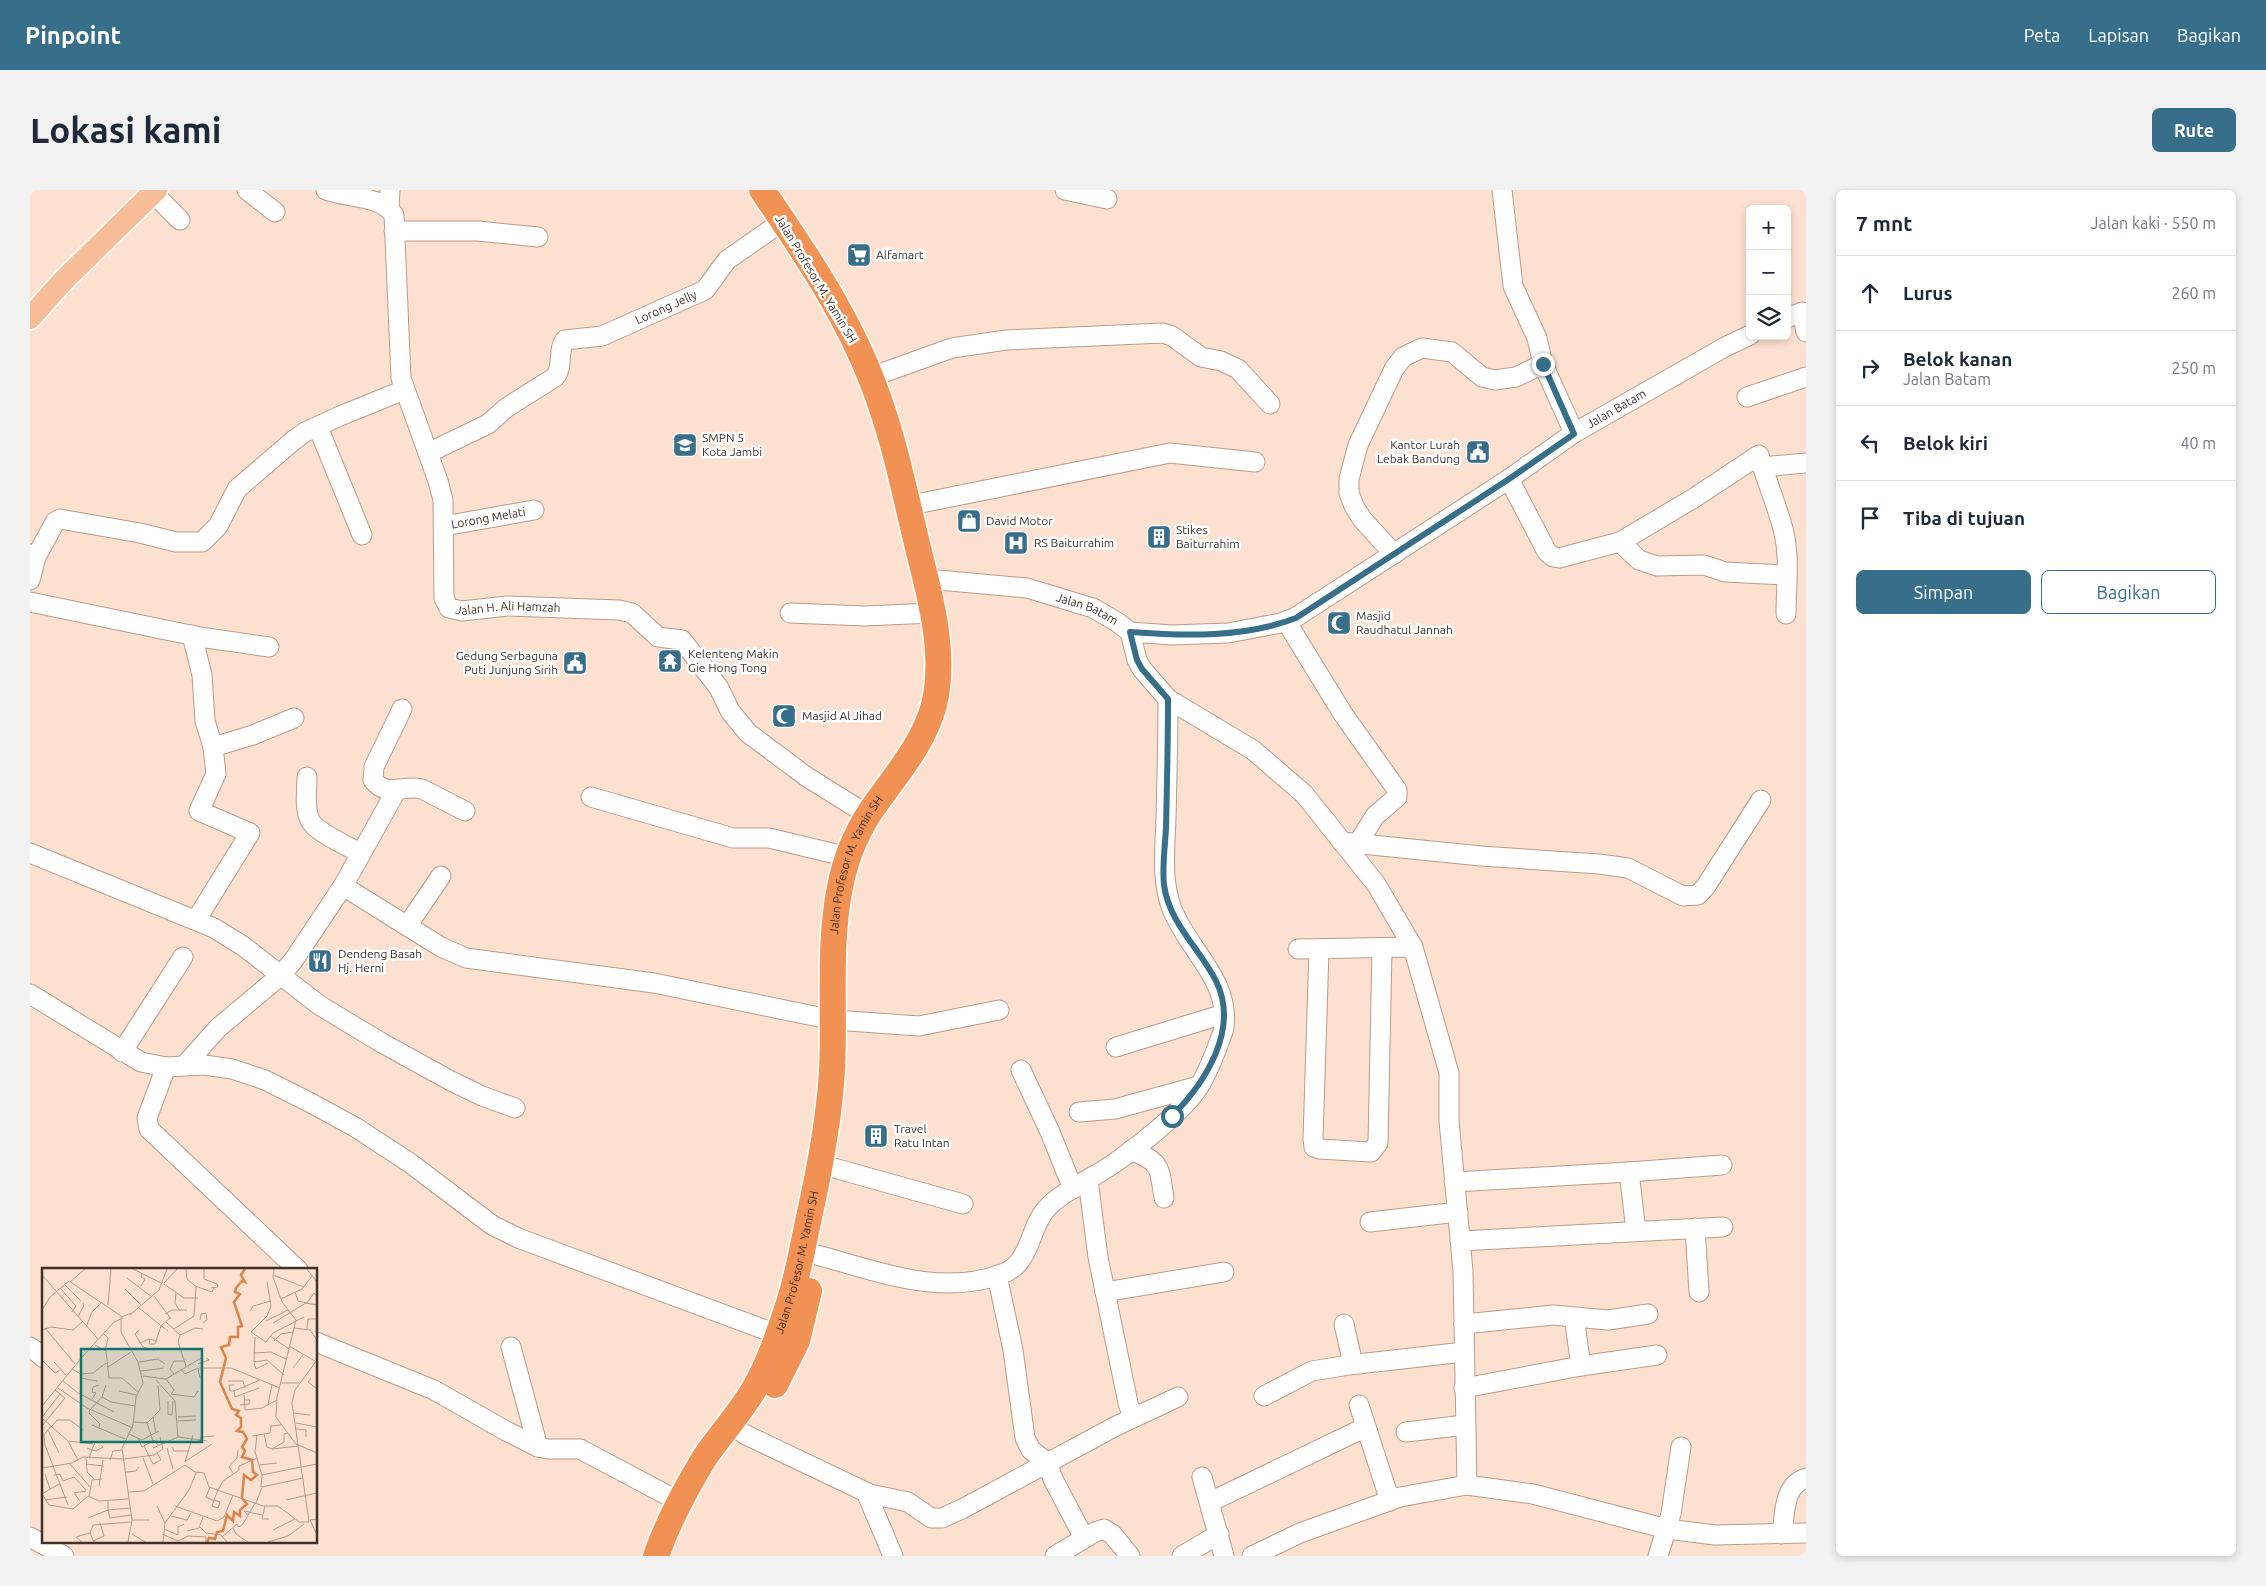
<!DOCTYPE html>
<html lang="id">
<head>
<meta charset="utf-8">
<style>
  body { margin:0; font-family:Ubuntu,sans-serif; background:#f2f2f3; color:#1f2937 }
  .controls { position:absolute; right:15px; top:15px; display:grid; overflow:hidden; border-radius:8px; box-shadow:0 2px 8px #0003 }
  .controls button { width:45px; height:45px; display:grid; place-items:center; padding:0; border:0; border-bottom:1px solid #e0e1e3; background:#fff; color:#1f2937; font:25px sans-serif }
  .stop { position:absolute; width:15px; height:15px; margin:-11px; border:4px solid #376e89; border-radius:50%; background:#fff }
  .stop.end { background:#376e89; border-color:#fff; box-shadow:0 1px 5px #0008 }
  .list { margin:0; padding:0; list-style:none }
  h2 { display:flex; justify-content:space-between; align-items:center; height:65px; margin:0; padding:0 20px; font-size:21px }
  h2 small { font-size:16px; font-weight:400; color:#747a83 }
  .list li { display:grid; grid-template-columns:32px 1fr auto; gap:15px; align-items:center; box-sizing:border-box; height:75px; padding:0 20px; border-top:1px solid #e0e1e3 }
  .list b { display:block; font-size:19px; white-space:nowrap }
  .list p { margin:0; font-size:16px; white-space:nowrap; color:#747a83 }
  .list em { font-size:16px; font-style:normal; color:#747a83 }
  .actions { display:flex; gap:10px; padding:15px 20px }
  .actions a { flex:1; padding:11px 0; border:1px solid #376e89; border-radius:8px; text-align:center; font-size:18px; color:#376e89 }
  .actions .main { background:#376e89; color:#fff }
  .icon { flex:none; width:28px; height:28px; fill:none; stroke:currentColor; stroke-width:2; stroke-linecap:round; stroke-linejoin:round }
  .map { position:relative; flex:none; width:1776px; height:1366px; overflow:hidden; border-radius:8px }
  header { display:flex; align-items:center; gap:30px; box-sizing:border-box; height:70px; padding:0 25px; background:#376e89; color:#fff }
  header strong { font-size:24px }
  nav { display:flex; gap:28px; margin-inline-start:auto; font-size:18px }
  .intro { display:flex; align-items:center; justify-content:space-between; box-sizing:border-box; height:120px; padding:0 30px }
  h1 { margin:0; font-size:35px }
  .button { padding:12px 22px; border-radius:8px; background:#376e89; color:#fff; font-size:18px; font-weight:700 }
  main { display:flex; gap:30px; padding:0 30px }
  aside { flex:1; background:#fff; border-radius:8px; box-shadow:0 2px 8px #0003 }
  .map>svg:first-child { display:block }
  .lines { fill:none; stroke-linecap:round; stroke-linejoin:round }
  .minor-casing { stroke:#ba9a87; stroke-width:21 }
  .major-casing { stroke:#fff; stroke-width:25 }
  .highway-casing { stroke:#fff; stroke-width:29 }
  .minor { stroke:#fff; stroke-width:19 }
  .major { stroke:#f7bd98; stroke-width:22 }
  .highway { stroke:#f19153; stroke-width:26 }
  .route { stroke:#376e89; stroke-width:6 }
  .labels { text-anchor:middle; stroke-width:5; stroke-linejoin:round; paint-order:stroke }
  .poi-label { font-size:12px; fill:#3f312a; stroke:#fff; text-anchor:start }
  .street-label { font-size:12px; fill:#3f312a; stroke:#fff }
  .inset-river { fill:none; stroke:#da834b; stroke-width:2.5 }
  .inset-road { fill:none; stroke:#b09b8e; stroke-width:1 }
  .view { fill:#0f766e; fill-opacity:0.15; stroke:#0f766e; stroke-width:2.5 }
  .inset-edge { fill:none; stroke:#3f312a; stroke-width:2.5 }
</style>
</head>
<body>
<header>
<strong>Pinpoint</strong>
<nav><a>Peta</a><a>Lapisan</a><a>Bagikan</a></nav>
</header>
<div class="intro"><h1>Lokasi kami</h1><a class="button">Rute</a></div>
<main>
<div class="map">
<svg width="1776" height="1366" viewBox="0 0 1776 1366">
  <rect width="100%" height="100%" fill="#fce1d1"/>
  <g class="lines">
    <defs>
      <g id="minor">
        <path d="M217 0 245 22"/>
        <path id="s1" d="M296 0C316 8 351 5 364 25L371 188 408 291 413 310 414 408 419 418 432 421 477 416 589 420 602 423 628 447 652 450 689 498 700 521 718 543 777 587 838 625"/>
        <path d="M1035 0 1077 9"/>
        <path d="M1472 0 1483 96 1507 148 1513 174 1544 243"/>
        <path d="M123 3 150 30"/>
        <path d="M359 18 360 0"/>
        <path d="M364 41H448L508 47"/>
        <path d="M1757 128 1772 122 1776 142"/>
        <path d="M855 182 922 158 976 150 1133 143 1142 146 1171 167 1191 171 1208 179 1240 214"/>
        <path d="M1717 207 1776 187"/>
        <path d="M288 237 332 345"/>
        <path id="s2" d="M398 263 458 234 476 218 525 187C534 176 527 160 535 150L572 146 675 100 697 70 753 31"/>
        <path d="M1732 277 1776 273"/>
        <path d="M1479 289 1517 362 1523 367 1529 368 1590 352 1664 308 1729 265C1736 291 1748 317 1754 343 1760 369 1756 398 1756 424"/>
        <path d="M891 313 1140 263 1225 272"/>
        <path id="s3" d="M414 336 504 320"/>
        <path d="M1590 352 1609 370 1627 376 1674 375 1695 382 1756 385"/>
        <path d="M0 364 6 367 25 332 30 329 110 343 146 352H172L188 336 207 299 264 250 275 242 310 226 374 200"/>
        <path d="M1364 364 1332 329 1324 316 1319 303V289L1328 255 1364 179 1373 167 1392 158 1422 162 1452 187 1465 190 1486 187 1513 174"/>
        <path d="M0 390 6 367"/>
        <path id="s4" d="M909 390 997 398 1063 418 1087 432 1100 442 1142 445 1198 443 1251 433 1266 427 1479 289 1544 243 1695 157 1720 145"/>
        <path d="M0 412 170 447 239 457"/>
        <path d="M760 423 835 426 902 423"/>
        <path d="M1256 431 1313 524 1367 600V607L1345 626 1328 653"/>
        <path d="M1100 442 1107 470 1112 479 1138 509 1223 560 1274 604 1346 694 1383 757 1419 883V931L1433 1081 1437 1295 1370 1307 1270 1343 1222 1366"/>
        <path d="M162 445 172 485 175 531 183 557"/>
        <path d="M372 519 344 577 343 590C356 608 375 594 392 599L435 621"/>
        <path d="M277 587C277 600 274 618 280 630 285 642 318 656 330 663"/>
        <path d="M561 607 703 648H739L818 667"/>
        <path d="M1312 652 1451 666 1569 674 1598 678 1653 706 1668 705 1676 696 1731 610"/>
        <path d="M0 663 184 738 213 756 289 815 352 853 421 891 452 906 485 918"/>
        <path d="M313 696 411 757 436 768 624 793 803 830"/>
        <path d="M166 730 220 643 169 621 186 584 183 557 223 545 264 528"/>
        <path d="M377 736 411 686"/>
        <path d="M1268 759 1383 757"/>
        <path d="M1289 760 1283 949 1284 957 1289 959 1341 962 1348 953 1352 759"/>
        <path d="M0 804 111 872 136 877 174 875 202 879 235 890 279 912 325 937 380 973 462 1035 488 1048 760 1149"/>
        <path d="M818 831 889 836 969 820"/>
        <path d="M1086 857 1194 824"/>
        <path d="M92 862 153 767"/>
        <path d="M154 876 188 838 250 786 263 771 313 696 366 601"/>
        <path d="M136 877 117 928 119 939 268 1080"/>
        <path d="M991 880 1020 942 1043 999"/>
        <path d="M1049 922 1085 919 1169 896"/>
        <path d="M1101 960C1132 973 1129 976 1134 1008"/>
        <path d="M804 978 933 1014"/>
        <path d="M1599 982 1606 1041"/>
        <path d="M1058 990 1068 1067 1098 1213 1103 1227"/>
        <path d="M1424 992 1599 982 1692 975"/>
        <path d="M1340 1032 1428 1022"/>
        <path d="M1665 1038 1669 1102"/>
        <path d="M1431 1051 1693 1037"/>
        <path d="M787 1065C847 1081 910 1107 972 1084 1003 1073 998 1035 1020 1015 1038 998 1063 988 1083 974 1109 956 1150 924 1168 898 1176 886 1182 871 1187 858 1189 851 1193 844 1194 837 1200 790 1158 760 1142 719 1131 690 1135 659 1136 628 1137 588 1138 549 1138 509"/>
        <path d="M967 1085 983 1160 995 1248 1001 1260 1017 1272 1023 1289 1054 1348"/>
        <path d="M1075 1102 1194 1082"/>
        <path d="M1544 1127 1551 1176"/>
        <path d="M1314 1134 1323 1174"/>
        <path d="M1434 1134 1523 1125 1578 1130 1618 1124"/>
        <path d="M286 1152 404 1200 476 1241 508 1257 518 1259H550L650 1312"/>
        <path d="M0 1157 14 1168"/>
        <path d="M481 1157 508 1257"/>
        <path d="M1434 1198 1551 1176 1627 1165"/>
        <path d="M1234 1206 1282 1181 1319 1175 1434 1162"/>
        <path d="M1329 1215 1360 1311"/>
        <path d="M1376 1242 1435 1235"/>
        <path d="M714 1244 840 1304 878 1312 901 1328H912L932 1319 1086 1236 1148 1207"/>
        <path d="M1172 1287 1194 1366"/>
        <path d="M1437 1295 1503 1304 1637 1339 1685 1345 1776 1343"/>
        <path d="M836 1302 863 1366"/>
        <path d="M1180 1312 1336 1237"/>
        <path d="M1752 1344C1755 1323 1753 1296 1776 1288"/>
        <path d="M0 1347 34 1366"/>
        <path d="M1025 1366 1065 1342 1074 1339 1082 1344 1100 1366"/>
        <path d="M1152 1366 1189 1344"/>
        <path d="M1628 1366 1641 1324 1651 1257"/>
      </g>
      <path id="major" d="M0 128 33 91 126 0"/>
      <g id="highway">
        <path d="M745 1195 767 1151 779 1101"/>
        <path id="s5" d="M626 1366C638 1332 656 1298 675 1267 690 1245 709 1224 723 1201 739 1174 749 1143 759 1113 768 1085 773 1055 779 1027 790 978 799 931 802 881 805 820 798 757 810 697 815 671 825 645 840 622 863 588 893 556 904 515 916 466 901 409 889 362 875 305 864 246 842 191 816 123 773 60 732 0"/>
      </g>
    </defs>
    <use href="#minor" class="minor-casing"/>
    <use href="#major" class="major-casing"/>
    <use href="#highway" class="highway-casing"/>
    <use href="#minor" class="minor"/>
    <use href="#major" class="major"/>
    <use href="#highway" class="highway"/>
  </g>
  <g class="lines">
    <path class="route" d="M1142 926C1175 893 1210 839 1186 791 1170 759 1139 733 1134 695 1132 677 1135 657 1136 638 1137 595 1138 552 1138 509L1112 479 1107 470 1100 442C1155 446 1214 448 1266 428L1479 289 1544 244 1513 174"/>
  </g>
  <defs>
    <symbol id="supermarket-square" viewBox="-11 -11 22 22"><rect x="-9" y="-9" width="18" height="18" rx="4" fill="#376e89" stroke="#fff"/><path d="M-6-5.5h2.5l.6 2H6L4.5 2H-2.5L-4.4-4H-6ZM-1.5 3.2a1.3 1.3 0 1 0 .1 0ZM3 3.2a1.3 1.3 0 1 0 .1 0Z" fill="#fff"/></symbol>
    <symbol id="school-square" viewBox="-11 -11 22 22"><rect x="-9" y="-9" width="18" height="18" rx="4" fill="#376e89" stroke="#fff"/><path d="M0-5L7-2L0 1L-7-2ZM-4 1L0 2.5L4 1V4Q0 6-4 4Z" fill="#fff"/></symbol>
    <symbol id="civic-square" viewBox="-11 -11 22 22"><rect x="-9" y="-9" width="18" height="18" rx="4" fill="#376e89" stroke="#fff"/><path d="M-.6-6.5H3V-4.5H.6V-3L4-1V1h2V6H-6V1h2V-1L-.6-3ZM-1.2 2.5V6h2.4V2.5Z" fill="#fff"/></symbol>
    <symbol id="shop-square" viewBox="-11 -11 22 22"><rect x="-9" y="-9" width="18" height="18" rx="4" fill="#376e89" stroke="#fff"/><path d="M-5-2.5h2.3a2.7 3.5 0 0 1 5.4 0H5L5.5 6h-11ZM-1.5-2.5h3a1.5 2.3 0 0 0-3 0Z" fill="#fff"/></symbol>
    <symbol id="building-square" viewBox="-11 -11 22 22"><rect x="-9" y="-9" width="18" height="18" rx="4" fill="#376e89" stroke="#fff"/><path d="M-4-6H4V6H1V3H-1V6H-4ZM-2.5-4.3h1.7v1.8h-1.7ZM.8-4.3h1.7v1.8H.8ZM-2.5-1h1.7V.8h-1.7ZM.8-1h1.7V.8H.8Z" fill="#fff"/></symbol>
    <symbol id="hospital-square" viewBox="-11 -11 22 22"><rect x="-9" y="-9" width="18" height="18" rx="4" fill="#376e89" stroke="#fff"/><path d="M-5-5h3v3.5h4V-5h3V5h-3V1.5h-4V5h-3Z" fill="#fff"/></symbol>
    <symbol id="mosque-square" viewBox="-11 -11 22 22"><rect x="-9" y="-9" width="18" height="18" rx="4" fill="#376e89" stroke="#fff"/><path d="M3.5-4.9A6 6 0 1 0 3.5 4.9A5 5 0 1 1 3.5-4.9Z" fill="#fff"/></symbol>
    <symbol id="temple-square" viewBox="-11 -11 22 22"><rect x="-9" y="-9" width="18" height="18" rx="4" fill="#376e89" stroke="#fff"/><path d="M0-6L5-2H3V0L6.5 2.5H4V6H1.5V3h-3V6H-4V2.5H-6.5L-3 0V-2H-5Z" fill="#fff"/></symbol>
    <symbol id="restaurant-square" viewBox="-11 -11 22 22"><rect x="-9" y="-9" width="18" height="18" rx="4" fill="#376e89" stroke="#fff"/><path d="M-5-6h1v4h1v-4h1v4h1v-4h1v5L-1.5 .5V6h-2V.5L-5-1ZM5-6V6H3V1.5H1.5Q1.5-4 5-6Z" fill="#fff"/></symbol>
  </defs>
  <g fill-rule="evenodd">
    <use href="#supermarket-square" x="815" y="51" width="28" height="28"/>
    <use href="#school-square" x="641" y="241" width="28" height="28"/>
    <use href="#civic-square" x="1434" y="248" width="28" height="28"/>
    <use href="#shop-square" x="925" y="317" width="28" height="28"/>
    <use href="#building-square" x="1115" y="333" width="28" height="28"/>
    <use href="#hospital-square" x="972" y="339" width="28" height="28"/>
    <use href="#mosque-square" x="1295" y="419" width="28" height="28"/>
    <use href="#temple-square" x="626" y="457" width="28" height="28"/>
    <use href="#civic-square" x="531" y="459" width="28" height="28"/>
    <use href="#mosque-square" x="740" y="512" width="28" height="28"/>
    <use href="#restaurant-square" x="276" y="757" width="28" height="28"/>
    <use href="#building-square" x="832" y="932" width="28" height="28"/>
  </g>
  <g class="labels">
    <g class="poi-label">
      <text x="846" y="69">Alfamart</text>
      <text x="672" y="252">SMPN 5<tspan x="672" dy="14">Kota Jambi</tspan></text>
      <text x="1430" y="259" text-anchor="end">Kantor Lurah<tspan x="1430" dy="14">Lebak Bandung</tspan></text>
      <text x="956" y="335">David Motor</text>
      <text x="1146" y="344">Stikes<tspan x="1146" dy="14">Baiturrahim</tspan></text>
      <text x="1004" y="357">RS Baiturrahim</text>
      <text x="1326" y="430">Masjid<tspan x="1326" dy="14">Raudhatul Jannah</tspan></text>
      <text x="658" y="468">Kelenteng Makin<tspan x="658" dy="14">Gie Hong Tong</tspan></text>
      <text x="528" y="470" text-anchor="end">Gedung Serbaguna<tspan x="528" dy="14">Puti Junjung Sirih</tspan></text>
      <text x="772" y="530">Masjid Al Jihad</text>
      <text x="308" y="768">Dendeng Basah<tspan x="308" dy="14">Hj. Herni</tspan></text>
      <text x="864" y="943">Travel<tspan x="864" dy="14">Ratu Intan</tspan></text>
    </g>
    <g class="street-label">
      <text transform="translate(786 89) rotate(59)" y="4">Jalan Profesor M. Yamin SH</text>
      <text dy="4" stroke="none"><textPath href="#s2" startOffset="295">Lorong Jelly</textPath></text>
      <text dy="4" stroke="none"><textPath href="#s4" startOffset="752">Jalan Batam</textPath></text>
      <text dy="4" stroke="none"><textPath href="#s3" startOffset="45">Lorong Melati</textPath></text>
      <text dy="4" stroke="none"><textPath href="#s1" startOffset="535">Jalan H. Ali Hamzah</textPath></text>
      <text dy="4" stroke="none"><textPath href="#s4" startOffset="152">Jalan Batam</textPath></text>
      <text dy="4" stroke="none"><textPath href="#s5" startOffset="734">Jalan Profesor M. Yamin SH</textPath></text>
      <text dy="4" stroke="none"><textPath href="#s5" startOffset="329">Jalan Profesor M. Yamin SH</textPath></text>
    </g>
  </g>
  <g transform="translate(12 1078)">
    <rect width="275" height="275" fill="#fce1d1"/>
    <path class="inset-river" d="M165 274 167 270 173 271 175 264 181 263 185 247 191 253 192 244 198 248V242L205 236 200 230 202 207 209 212 215 207 211 204 210 192 200 189 203 183 200 179 205 171 201 164 195 163 199 159V150L194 147 197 143 190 141 178 114 184 90 179 79 187 77 188 69H196V59L200 58 192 34 198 26 193 24 194 20 200 13 203 14 199 7 203 1"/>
    <path class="inset-road" d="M91 1 119 15M144 1 145 11 153 18 170 24 172 20M162 1V11L175 16 176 19 169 20M232 1 231 9 240 34 254 52 235 129 234 149 254 176 275 185M265 1 275 14M0 7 56 71M231 7 262 19M85 10 110 29M28 14 43 1M225 14 229 38 225 48 209 64 224 74 231 65 262 49M122 15 135 1M22 16 39 33M122 16 142 30H156M99 18 103 11 99 9 100 5M18 20 34 38 30 44M83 21 99 37M253 24 256 33 265 35 272 25 275 28M134 25 133 35 138 43M112 28 129 51M239 31 260 21 270 8M66 37 69 1M97 40 126 63M0 42 8 29 27 13 79 48M208 43 211 38 229 33M123 46 130 42H145M88 47 117 22 125 1M36 49 42 37 41 35M158 52 159 46 164 45 165 52 161 55M224 53 246 42M124 54 138 67M231 55 264 35 275 37M44 59 50 44 60 34M3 60 33 96M252 60 268 62 275 72M132 61 152 48 154 19M265 61 266 51H275M0 62 9 59 31 62 40 54M97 62 93 66 101 79 112 82M62 66 66 70 63 83M138 67 136 74 144 98M138 67 153 60 161 61M228 68 247 81M213 69 212 94 225 92 242 107M108 71 107 76H113L119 58 128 50M232 73 239 66 251 64M98 75 107 71 115 73M53 77 64 83 67 110H80L96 124M247 78 273 93M211 85 229 84 244 91M0 92 13 105 18 102M12 94 24 107M97 94 116 91 123 96M212 95 214 101 226 95M156 96 167 92 164 90M66 99 89 84M157 100H189L238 120M251 100 261 87M30 101 39 106 51 105 64 95M139 101 143 106 156 100 158 110M99 103 122 100M39 106V110L55 113M132 106 128 101 132 93H142M101 108 124 111 159 90 160 94M269 110 266 114 275 121M124 111 132 122 129 126M21 113 36 125 72 144M186 113H201L203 120M240 115H257M192 117H187L188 123H192M16 120 45 140 91 160M217 120 193 129 192 123 218 112M77 123 94 127M129 126 152 129 156 123M202 127 203 142 220 140 235 132M60 129 69 134 93 138M50 131 54 125 50 124 51 119 57 117M126 133V146L130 147 131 133M198 137 207 136 208 132H203M226 137 230 116M0 138 41 88 72 54 81 50M48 141 47 145 58 156 57 159M49 141 60 129 64 117M252 145 268 147M0 149 18 126M111 149 114 165M136 149 154 148M0 150 26 173 36 192M136 153 154 152M92 154 105 155 118 142 116 117M105 155 111 173M254 155 275 159M50 157 83 171M0 158 23 130 13 122M9 158 2 167 3 177 26 237M10 158 15 152H28L41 162M254 161 264 162V169M6 162 17 185M246 165 242 166V174L230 181 256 178M87 166 100 172 117 163M222 166 225 179 230 181M215 167 213 184 220 207 219 219M210 168 228 165 229 158 239 157M136 169 165 173M96 170 100 179 112 172 116 177M27 173 51 176M158 173 159 169 172 168M102 178 111 196 119 192 115 185M130 179 132 183H146M45 180 54 183 61 179 59 177M111 180 136 169 133 133 114 112M125 180 131 201M44 189 45 204 52 211M47 190 53 174M101 190 111 216M82 191 112 187 121 181 118 169M68 192 71 183 80 182M144 193 170 176M143 194 151 167M28 196 48 219M44 196 62 198M217 197 235 195M260 199 275 196M0 200 30 195 41 189 82 191M84 204 94 203 97 199M191 205 187 199 195 190 196 182M3 206 8 221M12 207 18 206 21 213 32 209 44 222M220 207 259 199M17 216 0 226 7 237 31 241 46 228 57 233 86 231M57 218 61 192M168 219 164 229 172 233M86 224 102 223 143 197 153 204 162 205 167 219 221 238H236L257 254H267L250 135 253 122 275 92M47 229 50 212 60 211M3 232 25 229M172 232 178 234 176 240 170 238 172 232 176 222 181 213 197 202V198L215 190M244 232 275 225M38 233 32 225 44 223M66 233V242L89 240M214 235 220 219 261 210M115 238 123 255M133 238 175 253 182 249 191 227M223 238 220 251H227M206 247 202 243 220 247M129 248 145 252 149 245M46 250 66 242 68 250M68 250 89 247M90 252H107M158 259 164 265 179 267 185 274M191 260 194 266 206 274M122 261 136 267V259L142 256M231 262 253 251M145 263 157 260 161 249M274 265 268 252 275 251M90 266 103 274M120 266 136 273 146 268 164 269V274M180 269 195 256 197 259 201 256 213 235M51 273 62 268 58 255M40 274 34 269 48 265M52 274 48 265 51 257 89 254M86 274 90 252 80 180 91 157 94 129 101 115 96 94 79 64V49L90 45M121 274 123 255 147 222 154 205M226 274 246 268 262 256"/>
    <path class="view" d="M39 81H160V174H39Z"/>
    <rect width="275" height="275" class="inset-edge"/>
  </g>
</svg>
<div class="controls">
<button>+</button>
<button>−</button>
<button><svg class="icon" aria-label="layers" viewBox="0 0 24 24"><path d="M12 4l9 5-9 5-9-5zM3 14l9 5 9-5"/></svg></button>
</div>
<div class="stop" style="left:1142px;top:926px"></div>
<div class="stop end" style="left:1513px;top:174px"></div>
</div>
<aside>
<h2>7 mnt<small>Jalan kaki · 550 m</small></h2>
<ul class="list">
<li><svg class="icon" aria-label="ahead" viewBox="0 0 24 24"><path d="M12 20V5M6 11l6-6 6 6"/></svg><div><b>Lurus</b></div><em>260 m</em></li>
<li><svg class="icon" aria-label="right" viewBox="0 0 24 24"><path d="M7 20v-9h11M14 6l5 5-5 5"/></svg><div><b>Belok kanan</b><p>Jalan Batam</p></div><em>250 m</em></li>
<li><svg class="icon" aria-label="left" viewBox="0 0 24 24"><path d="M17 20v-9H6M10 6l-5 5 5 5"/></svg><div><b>Belok kiri</b></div><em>40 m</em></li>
<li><svg class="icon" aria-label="arrive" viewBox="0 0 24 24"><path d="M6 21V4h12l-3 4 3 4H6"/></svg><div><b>Tiba di tujuan</b></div></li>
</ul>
<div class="actions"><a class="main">Simpan</a><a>Bagikan</a></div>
</aside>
</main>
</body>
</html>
